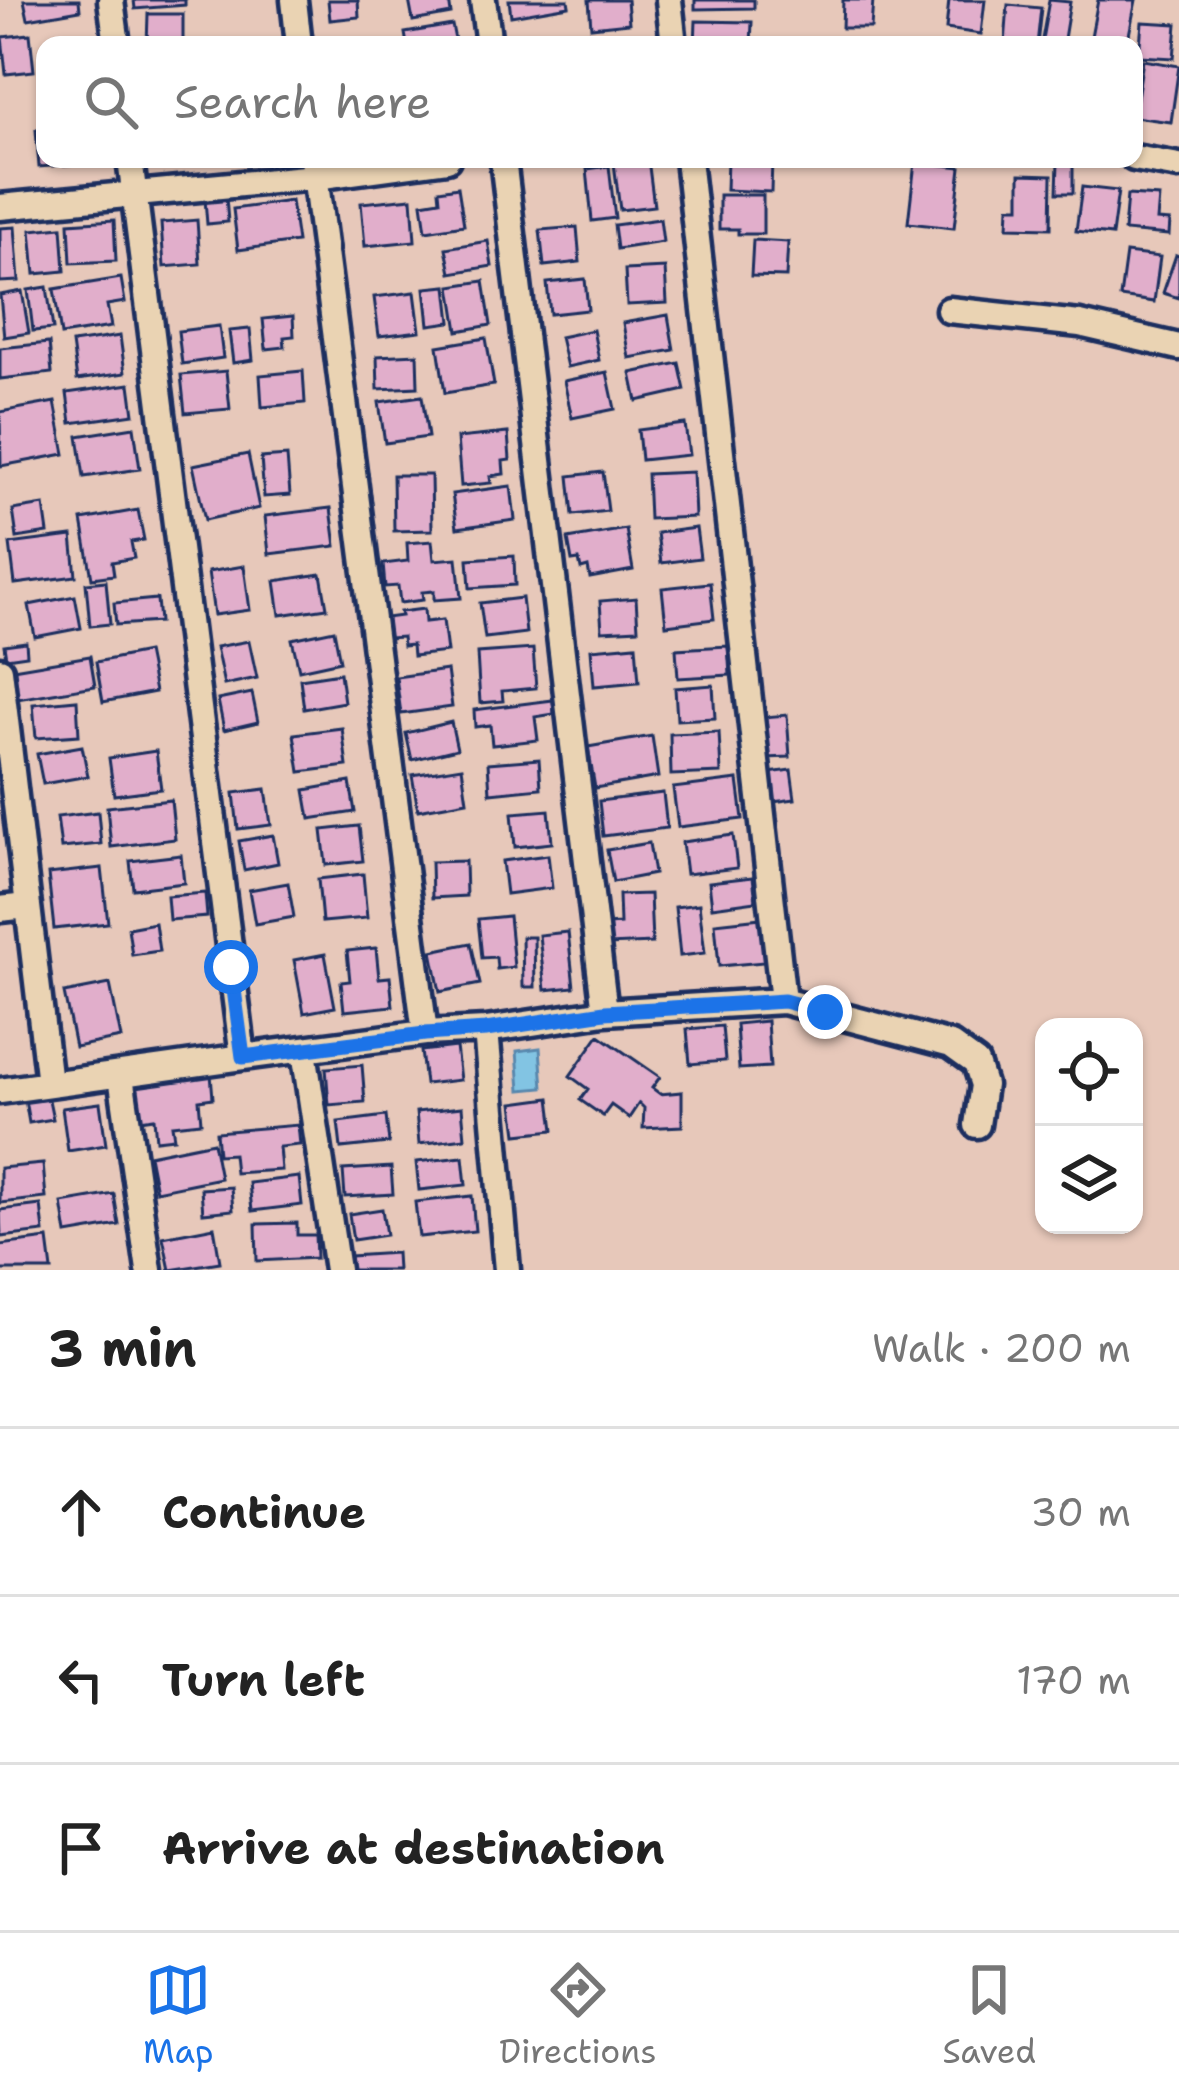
<!DOCTYPE html>
<html lang="en">
<head>
<meta charset="utf-8">
<style>
  body { margin:0; font-family:"Shantell Sans",sans-serif; background:#f2f2f2; color:#222 }
  .controls { position:absolute; right:36px; bottom:36px; display:grid; overflow:hidden; border-radius:24px; box-shadow:0 3px 9px #0004 }
  .controls button { width:108px; height:108px; display:grid; place-items:center; padding:0; border:0; border-bottom:3px solid #e0e0e0; background:#fff; color:#222; font:60px sans-serif }
  .stop { position:absolute; width:36px; height:36px; margin:-27px; border:9px solid #1a73e8; border-radius:50%; background:#fff }
  .stop.end { background:#1a73e8; border-color:#fff; box-shadow:0 3px 12px #0008 }
  .list { margin:0; padding:0; list-style:none }
  h2 { display:flex; justify-content:space-between; align-items:center; height:156px; margin:0; padding:0 48px; font-size:51px }
  h2 small { font-size:39px; font-weight:400; color:#767676 }
  .list li { display:grid; grid-template-columns:78px 1fr auto; gap:36px; align-items:center; box-sizing:border-box; height:168px; padding:0 48px; border-top:3px solid #e0e0e0 }
  .list b { display:block; font-size:45px; white-space:nowrap }
  .list em { font-size:39px; font-style:normal; color:#767676 }
  .icon { flex:none; width:66px; height:66px; fill:none; stroke:currentColor; stroke-width:2; stroke-linecap:round; stroke-linejoin:round }
  .map { position:relative; flex:none; width:1179px; height:1270px; overflow:hidden }
  .search { position:absolute; background:#fff; box-shadow:0 3px 9px #0004; left:36px; right:36px; top:36px; height:132px; display:flex; align-items:center; gap:30px; box-sizing:border-box; padding:0 42px; border-radius:24px; color:#767676; font-size:45px }
  .sheet { height:660px; background:#fff }
  nav { display:flex; justify-content:space-around; align-items:center; box-sizing:border-box; height:168px; border-top:3px solid #e0e0e0; background:#fff; font-size:33px; color:#767676 }
  nav a { display:grid; justify-items:center; gap:6px }
  nav .on { color:#1a73e8 }
  .map>svg:first-child { display:block }
  .water { fill:#82c4e3; stroke:#5988ae; stroke-width:3 }
  .building { fill:#e1aecb; stroke:#1b2f5e; stroke-width:3 }
  .lines { fill:none; stroke-linecap:round; stroke-linejoin:round }
  .street-casing { stroke:#1b2f5e; stroke-width:33 }
  .street { stroke:#ead3b3; stroke-width:24 }
  .route { stroke:#1a73e8; stroke-width:15 }
</style>
</head>
<body>
<div class="map">
<svg width="1179" height="1270" viewBox="0 0 1179 1270">
  <rect width="100%" height="100%" fill="#e7c8ba"/>
  <filter id="ink" filterUnits="userSpaceOnUse"><feTurbulence type="fractalNoise" baseFrequency=".00833" numOctaves="2"/><feDisplacementMap in="SourceGraphic" scale="24" xChannelSelector="R" yChannelSelector="G"/><feConvolveMatrix kernelMatrix="1 2 1 2 8 2 1 2 1" color-interpolation-filters="sRGB"/></filter>
  <g filter="url(#ink)">
    <path class="water" d="M540 1048 543 1088 520 1090 517 1051Z"/>
    <path class="building" d="M24 0H79L80 10 28 19Z
      M134 0H185V5L135 9Z
      M328 0H358L359 17 330 20Z
      M409 0H449L451 14 413 21Z
      M509 0H568L569 6 511 16Z
      M589 0H627L629 23 591 27Z
      M695 0H754V8L695 9Z
      M843 0H873L871 28H842Z
      M949 0H985L981 34 946 29Z
      M1049 0 1070 2 1063 45H1041Z
      M1098 0H1136L1127 45 1090 42Z
      M1008 5 1041 8 1037 45 1005 44Z
      M148 14H183V45H147Z
      M696 21 752 22 751 45H695Z
      M1142 22 1177 24 1174 58 1139 56Z
      M452 25 456 45H407L405 33Z
      M30 34 34 71 6 74 2 37Z
      M1143 60 1179 66 1171 122 1134 117Z
      M45 129V159H78V164L39 167 36 130Z
      M648 159 654 206 620 210 614 163Z
      M727 159H772L771 192 726 190Z
      M1058 161H1073V193H1057Z
      M915 162 961 167 954 228 908 223Z
      M609 166 615 218 592 221 587 169Z
      M1020 174 1052 175 1051 228 1008 227 1009 207H1020Z
      M458 187 464 225 426 231 422 203 440 200 439 190Z
      M1082 187 1118 191 1112 235 1076 231Z
      M719 195H763V234H738V229H719Z
      M1127 195 1159 197 1157 220 1170 221 1169 235 1124 231Z
      M226 197 228 222 207 224 205 199Z
      M412 198 415 241 365 246 361 203Z
      M291 201 297 242 238 250 233 209Z
      M660 219 663 242 617 249 614 225Z
      M114 220 116 261 71 263 69 223Z
      M197 220 200 264 164 267 161 223Z
      M15 227 19 281 0 282V228Z
      M62 227 65 271 35 274 31 230Z
      M577 227 580 262 544 266 540 230Z
      M753 240 788 242 786 277 751 276Z
      M488 241 492 266 451 273 446 248Z
      M1126 253 1160 257 1154 302 1120 297Z
      M1176 255 1179 256V298L1163 293Z
      M665 268 667 303 627 305 625 270Z
      M121 278 125 302 107 305 111 327 61 335 54 289Z
      M585 279 588 310 550 314 547 283Z
      M484 281 491 325 458 331 451 286Z
      M447 286 451 322 429 325 425 288Z
      M47 287 53 329 33 331 28 290Z
      M22 291 29 333 4 337 0 295Z
      M415 292 420 331 379 336 374 297Z
      M668 315 674 350 629 358 623 323Z
      M293 316 294 336 284 337 285 347 266 349 263 319Z
      M219 326 223 358 182 364 178 331Z
      M250 329 253 360 233 363 229 331Z
      M593 330 599 360 567 367 560 337Z
      M120 336 125 373 77 380 72 343Z
      M486 338 494 385 445 393 438 346Z
      M49 343 52 373 0 379V348Z
      M417 354 418 387 378 389 377 356Z
      M679 363 685 390 637 401 631 373Z
      M226 371 230 409 185 413 181 375Z
      M303 371 305 403 262 407 260 375Z
      M607 372 615 409 572 418 564 381Z
      M130 384 134 414 71 423 67 393Z
      M422 396 428 437 385 443 379 402Z
      M55 402 65 454 1 466 0 412Z
      M685 424 689 455 641 460 638 430Z
      M134 427 140 469 84 477 78 436Z
      M508 433 510 460 503 461 504 474 490 476 491 483 461 486 457 438Z
      M248 454 259 508 205 520 193 465Z
      M287 456 290 495 264 497 261 458Z
      M603 472 608 511 573 515 569 476Z
      M693 472 695 517 649 519 647 474Z
      M393 475H431L432 530 394 531Z
      M511 486 515 520 457 528 452 494Z
      M44 505 48 533 17 538 13 510Z
      M331 508 336 546 269 554 265 516Z
      M138 510 144 540 131 542 134 558 112 562 114 575 92 578 82 520Z
      M696 528 700 558 661 563 657 533Z
      M626 529 633 570 590 578 588 567 581 569 579 560 572 561 568 539Z
      M72 536 76 576 15 584 10 544Z
      M432 541 434 560 457 558 461 598 434 600V591L422 592 423 600 400 603 398 586 385 587 383 564 408 561 407 543Z
      M514 556 515 585 470 588 468 559Z
      M244 566 250 610 214 615 208 572Z
      M321 574 327 608 280 615 275 581Z
      M106 581 110 624 90 626 86 583Z
      M710 583 714 619 666 625 662 588Z
      M75 596 81 628 35 637 29 605Z
      M522 598 526 633 485 638 480 603Z
      M636 598 638 629 602 631 600 601Z
      M157 599 159 622 116 625 114 603Z
      M424 609 425 622 443 620 447 652 413 656 412 645 403 646 402 637 388 638 386 618 401 616 400 612Z
      M334 630 340 661 299 670 292 639Z
      M249 641 257 678 224 685 216 647Z
      M26 642 27 655 6 658 4 645Z
      M636 645 639 682 594 686 591 649Z
      M728 646 730 675 678 678 676 649Z
      M533 649 536 688 502 691 503 701 480 703 477 653Z
      M147 652 155 692 103 702 96 662Z
      M90 656 95 686 17 699 13 669Z
      M447 670 452 707 401 714 396 677Z
      M340 673 344 702 304 709 300 679Z
      M713 685 715 718 677 720 675 688Z
      M252 693 258 722 224 730 218 700Z
      M77 700 79 735 36 738 33 704Z
      M553 700 554 714 535 717 538 740 492 745 490 725 475 727 474 710Z
      M787 715 790 757 765 758 763 717Z
      M451 722 457 749 412 760 406 733Z
      M342 728 347 766 300 772 294 734Z
      M719 732 721 773 671 775 670 734Z
      M652 736 658 777 595 788 588 747Z
      M82 746 88 776 43 784 37 754Z
      M156 751 161 789 114 795 109 758Z
      M539 759 541 788 490 793 488 763Z
      M462 767 467 801 418 810 412 775Z
      M791 770 795 799 773 802 769 773Z
      M738 780 743 819 678 827 673 788Z
      M350 782 355 812 310 819 305 790Z
      M266 789 271 825 238 829 234 793Z
      M663 793 667 828 603 836 599 801Z
      M171 800 175 839 111 847 107 807Z
      M549 810 552 843 515 847 512 813Z
      M98 812 101 844 61 848 57 817Z
      M359 826 363 861 326 865 322 830Z
      M273 835 278 863 244 870 239 841Z
      M733 835 737 868 686 874 682 842Z
      M649 843 654 874 613 882 607 850Z
      M181 855 184 883 133 889 130 861Z
      M548 855 552 888 506 894 502 861Z
      M465 861 466 896 432 898 431 862Z
      M102 868 108 923 54 929 48 874Z
      M363 874 367 918 322 922 318 879Z
      M753 877 756 901 712 907 709 882Z
      M288 883 294 917 255 924 249 890Z
      M205 893 207 917 169 920 167 896Z
      M650 894 652 943 608 945 607 925 620 924 619 895Z
      M699 904 705 953 680 956 675 907Z
      M509 916 514 967 497 969 496 957 482 958 478 919Z
      M761 918 764 962 719 966 715 923Z
      M155 923 159 951 132 955 128 928Z
      M568 932 574 987 545 990 539 935Z
      M522 937H534L535 987H523Z
      M471 943 480 984 440 992 432 951Z
      M376 948 379 978 390 977 393 1006 344 1011 341 982 350 981 347 951Z
      M325 954 335 1007 304 1013 294 960Z
      M110 984 121 1038 75 1047 64 993Z
      M767 1021 770 1067 739 1069 736 1024Z
      M722 1026 725 1061 690 1064 687 1029Z
      M599 1035 660 1077 652 1088 660 1094 682 1092V1126L643 1128 644 1108 639 1103 629 1118 611 1105 603 1116 580 1100 588 1089 570 1076Z
      M456 1047 460 1080 425 1084 421 1051Z
      M362 1065 365 1102 329 1105 326 1068Z
      M211 1074 213 1098 199 1100 201 1122 172 1125 174 1138 156 1140 154 1118 140 1120 136 1082Z
      M48 1095 53 1119 29 1123 25 1100Z
      M550 1098 554 1130 517 1134 513 1103Z
      M100 1103 106 1145 68 1151 62 1108Z
      M462 1107 465 1138 419 1144 416 1112Z
      M386 1116 389 1143 341 1148 338 1122Z
      M298 1125 300 1145 279 1147 281 1170 235 1173 233 1154 218 1155 216 1132Z
      M213 1142 220 1178 156 1191 149 1155Z
      M463 1157 466 1185 419 1190 416 1162Z
      M43 1164 46 1198 0 1203V1168Z
      M391 1167 393 1194 345 1197 343 1170Z
      M299 1177 302 1205 252 1211 249 1183Z
      M231 1187 233 1210 203 1213 201 1189Z
      M114 1194 119 1225 67 1234 62 1203Z
      M472 1196 475 1231 419 1237 415 1202Z
      M41 1205 44 1232 1 1237 0 1210Z
      M382 1209 386 1235 353 1240 349 1214Z
      M297 1223V1235H315L316 1258 257 1261 256 1224Z
      M214 1227 220 1262 170 1270 163 1237Z
      M48 1239 52 1270H0V1245Z
      M396 1253 397 1270H351L350 1256Z"/>
    <g class="lines">
      <defs>
        <path id="street" d="M111 0 117 45
          M294 0 299 45
          M483 0 489 45
          M669 0 674 45
          M1134 158 1179 166
          M130 159 243 1057
          M313 159 425 1033
          M503 159 605 1012
          M688 159 783 1001
          M0 207 315 177 447 159
          M949 310 1080 324 1179 347
          M0 670 49 1083
          M0 909 27 906
          M486 1030 507 1270
          M304 1051 337 1270
          M121 1076 149 1270
          M0 1091 243 1057 425 1033 486 1030 605 1012 783 1001 951 1045 976 1063 983 1085 977 1125"/>
      </defs>
      <use href="#street" class="street-casing"/>
      <use href="#street" class="street"/>
    </g>
  </g>
  <g class="lines" filter="url(#ink)">
    <path class="route" d="M231 967 243 1057 425 1034 486 1030 605 1012 784 1001 825 1012"/>
  </g>
</svg>
<div class="controls">
<button><svg class="icon" aria-label="locate" viewBox="0 0 24 24"><circle cx="12" cy="12" r="6"/><path d="M12 2v4M12 18v4M2 12h4M18 12h4"/></svg></button>
<button><svg class="icon" aria-label="layers" viewBox="0 0 24 24"><path d="M12 4l9 5-9 5-9-5zM3 14l9 5 9-5"/></svg></button>
</div>
<div class="stop" style="left:231px;top:967px"></div>
<div class="stop end" style="left:825px;top:1012px"></div>
<div class="search"><svg class="icon" aria-label="search" viewBox="0 0 24 24"><circle cx="10" cy="10" r="6"/><path d="M15 15l6 6"/></svg>Search here</div>
</div>
<section class="sheet">
<h2>3 min<small>Walk · 200 m</small></h2>
<ul class="list">
<li><svg class="icon" aria-label="ahead" viewBox="0 0 24 24"><path d="M12 20V5M6 11l6-6 6 6"/></svg><div><b>Continue</b></div><em>30 m</em></li>
<li><svg class="icon" aria-label="left" viewBox="0 0 24 24"><path d="M17 20v-9H6M10 6l-5 5 5 5"/></svg><div><b>Turn left</b></div><em>170 m</em></li>
<li><svg class="icon" aria-label="arrive" viewBox="0 0 24 24"><path d="M6 21V4h12l-3 4 3 4H6"/></svg><div><b>Arrive at destination</b></div></li>
</ul>
</section>
<nav>
<a class="on"><svg class="icon" aria-label="map" viewBox="0 0 24 24"><path d="M3 6l6-2 6 2 6-2v14l-6 2-6-2-6 2zM9 4v14M15 6v14"/></svg>Map</a>
<a><svg class="icon" aria-label="directions" viewBox="0 0 24 24"><path d="M12 3l9 9-9 9-9-9zM9 14v-3h6M13 9l2 2-2 2"/></svg>Directions</a>
<a><svg class="icon" aria-label="saved" viewBox="0 0 24 24"><path d="M7 4h10v16l-5-4-5 4z"/></svg>Saved</a>
</nav>
</body>
</html>
